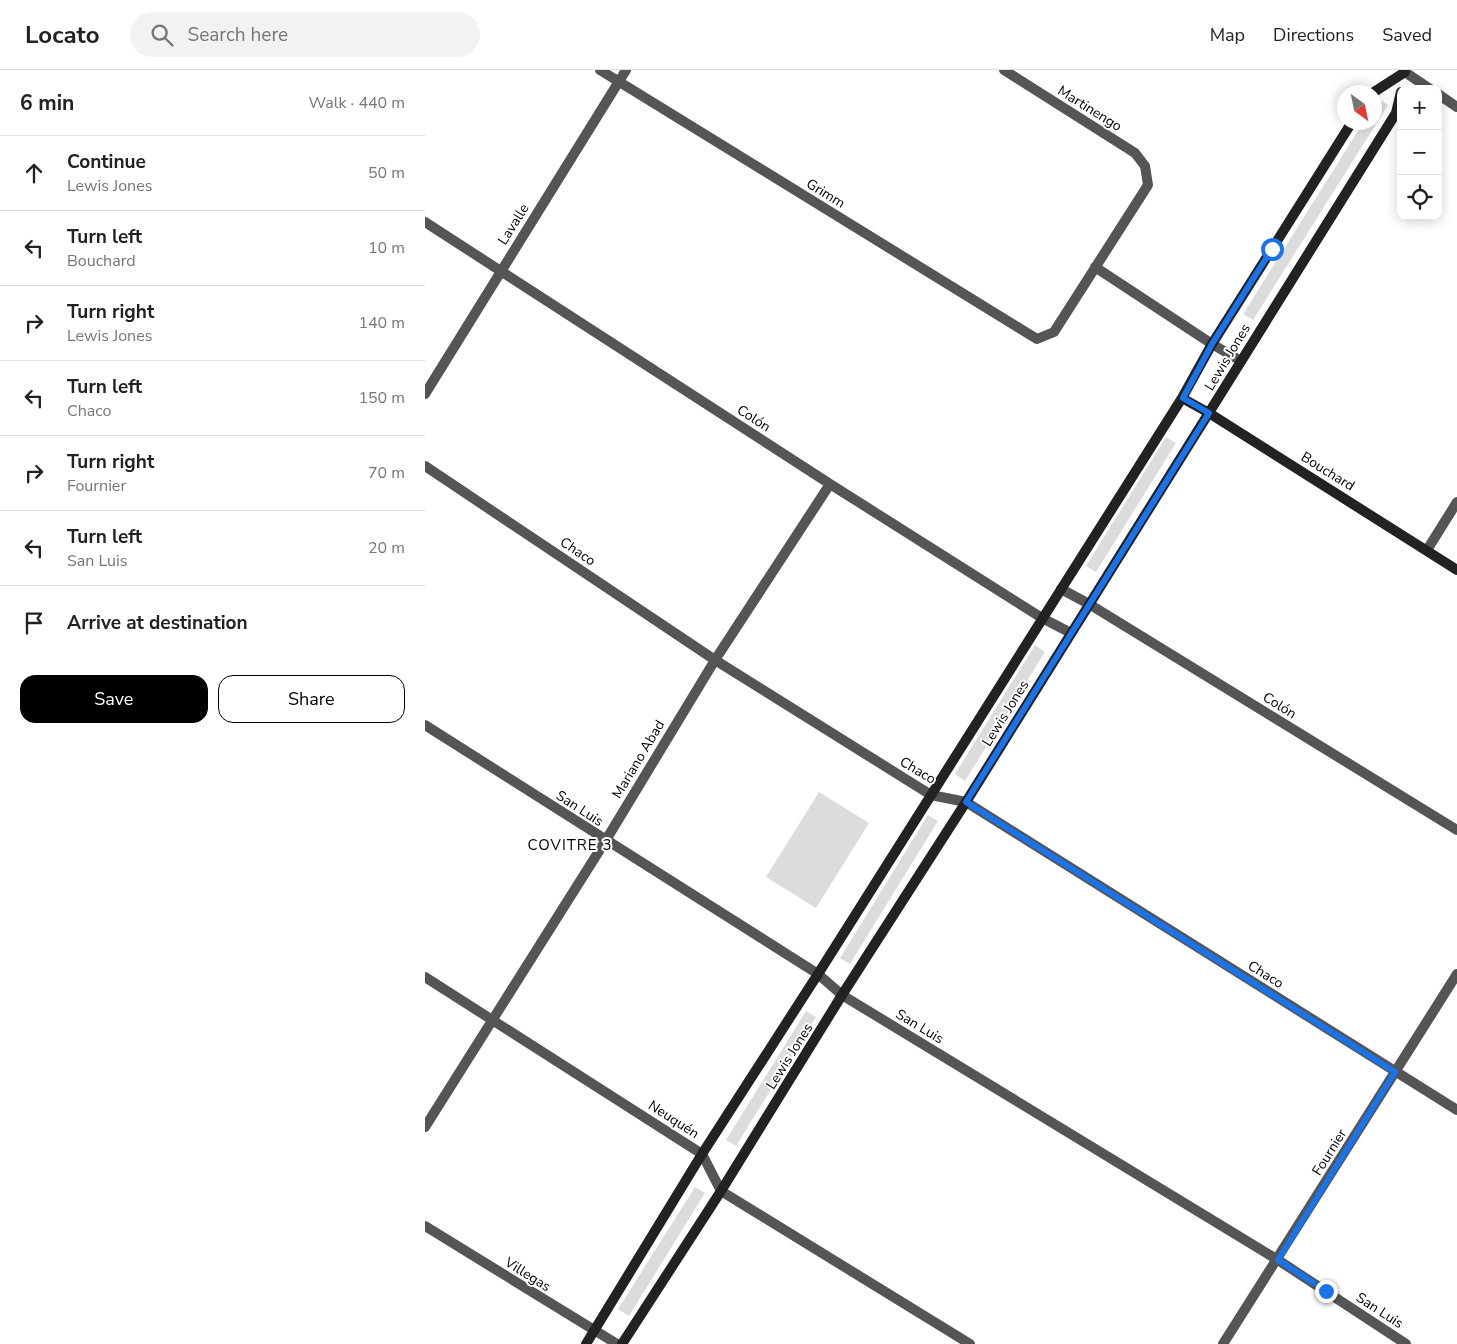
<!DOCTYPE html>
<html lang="en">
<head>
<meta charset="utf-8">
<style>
  body { margin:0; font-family:"Nunito Sans",sans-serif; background:#f2f2f2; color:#222 }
  .controls { position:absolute; right:15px; top:15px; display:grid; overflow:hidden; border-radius:10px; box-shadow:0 2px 12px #0003 }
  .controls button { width:45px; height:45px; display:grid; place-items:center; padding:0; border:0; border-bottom:1px solid #e0e0e0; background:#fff; color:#222; font:25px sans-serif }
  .compass { position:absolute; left:912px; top:15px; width:45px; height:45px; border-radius:50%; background:#fff; box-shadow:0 2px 12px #0003; rotate:147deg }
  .stop { position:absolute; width:15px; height:15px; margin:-11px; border:4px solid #1a73e8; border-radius:50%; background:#fff }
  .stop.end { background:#1a73e8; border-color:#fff; box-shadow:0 1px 5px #0008 }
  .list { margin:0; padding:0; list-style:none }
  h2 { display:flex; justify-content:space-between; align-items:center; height:65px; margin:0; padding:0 20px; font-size:21px }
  h2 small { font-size:16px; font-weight:400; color:#767676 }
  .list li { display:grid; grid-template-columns:32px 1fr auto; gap:15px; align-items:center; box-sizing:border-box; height:75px; padding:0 20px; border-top:1px solid #e0e0e0 }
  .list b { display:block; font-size:19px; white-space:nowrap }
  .list p { margin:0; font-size:16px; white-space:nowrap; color:#767676 }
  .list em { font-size:16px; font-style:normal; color:#767676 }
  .actions { display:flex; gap:10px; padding:15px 20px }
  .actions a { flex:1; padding:11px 0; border:1px solid #000; border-radius:15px; text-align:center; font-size:18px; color:#000 }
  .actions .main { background:#000; color:#fff }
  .icon { flex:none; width:28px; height:28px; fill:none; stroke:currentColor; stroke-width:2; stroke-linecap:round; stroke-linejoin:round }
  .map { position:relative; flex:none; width:1032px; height:1274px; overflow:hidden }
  header { display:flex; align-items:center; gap:30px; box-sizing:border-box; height:70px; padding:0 25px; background:#fff; border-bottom:1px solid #e0e0e0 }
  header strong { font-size:24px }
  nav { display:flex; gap:28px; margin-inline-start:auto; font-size:18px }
  .search { width:350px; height:45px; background:#f2f2f2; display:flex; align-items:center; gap:12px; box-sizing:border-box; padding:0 18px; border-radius:28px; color:#767676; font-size:19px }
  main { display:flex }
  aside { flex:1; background:#fff }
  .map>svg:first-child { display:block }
  .green { fill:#dcdcdc }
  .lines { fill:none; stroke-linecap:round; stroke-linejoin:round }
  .street { stroke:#555; stroke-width:10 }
  .secondary { stroke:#222; stroke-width:10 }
  .route { stroke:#1a73e8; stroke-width:6 }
  .labels { text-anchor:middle; stroke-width:4; stroke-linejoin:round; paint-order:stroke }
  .street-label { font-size:14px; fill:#000; stroke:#fff }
  .neighbourhood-label { font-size:15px; letter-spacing:1px; fill:#000; stroke:#fff }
</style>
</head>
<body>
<header>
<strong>Locato</strong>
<div class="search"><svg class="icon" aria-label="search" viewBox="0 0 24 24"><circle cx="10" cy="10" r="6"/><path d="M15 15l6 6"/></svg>Search here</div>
<nav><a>Map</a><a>Directions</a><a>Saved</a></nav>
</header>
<main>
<aside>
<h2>6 min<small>Walk · 440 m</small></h2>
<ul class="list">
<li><svg class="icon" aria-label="ahead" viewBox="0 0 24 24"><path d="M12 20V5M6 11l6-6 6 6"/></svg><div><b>Continue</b><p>Lewis Jones</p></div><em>50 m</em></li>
<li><svg class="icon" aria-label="left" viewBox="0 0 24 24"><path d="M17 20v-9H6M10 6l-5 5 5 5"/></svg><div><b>Turn left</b><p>Bouchard</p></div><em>10 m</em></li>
<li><svg class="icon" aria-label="right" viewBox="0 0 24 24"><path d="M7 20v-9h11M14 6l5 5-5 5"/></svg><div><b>Turn right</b><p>Lewis Jones</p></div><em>140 m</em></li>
<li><svg class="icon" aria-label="left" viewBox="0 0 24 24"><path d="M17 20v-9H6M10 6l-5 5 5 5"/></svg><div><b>Turn left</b><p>Chaco</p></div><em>150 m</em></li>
<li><svg class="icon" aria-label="right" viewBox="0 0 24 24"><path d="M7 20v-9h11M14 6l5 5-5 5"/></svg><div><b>Turn right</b><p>Fournier</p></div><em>70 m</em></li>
<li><svg class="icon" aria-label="left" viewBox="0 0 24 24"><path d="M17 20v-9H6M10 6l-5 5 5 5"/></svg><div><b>Turn left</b><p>San Luis</p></div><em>20 m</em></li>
<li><svg class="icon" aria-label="arrive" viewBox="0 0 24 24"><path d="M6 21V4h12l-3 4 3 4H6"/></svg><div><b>Arrive at destination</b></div></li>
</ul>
<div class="actions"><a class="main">Save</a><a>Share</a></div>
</aside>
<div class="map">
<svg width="1032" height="1274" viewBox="0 0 1032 1274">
  <rect width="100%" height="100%" fill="#fff"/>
  <path class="green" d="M953 29 963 35 828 250 818 244 938 53 949 52 950 34Z
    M741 367 751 373 671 502 661 496Z
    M610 575 620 582 540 711 530 704Z
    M394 722 444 753 391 838 341 807Z
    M503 745 513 751 425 894 415 888Z
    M381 941 391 947 311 1076 301 1070Z
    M270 1117 280 1123 204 1246 193 1239Z"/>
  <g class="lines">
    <path class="street" d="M175 0 612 269 629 262 723 115 720 96 710 83 579 0
      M980 2 1005 19
      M1013 24 1032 37
      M0 152 405 414 617 548 646 563
      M670 197 787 274 816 291
      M0 324 201 0
      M0 396 290 590 506 725 541 732 1032 1040
      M1002 480 1032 432
      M636 519 664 534 1032 760
      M0 655 393 904 417 925 853 1190 981 1274
      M0 907 277 1084 296 1121 545 1274
      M0 1057 181 770 290 590 405 414
      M0 1156 192 1274
      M798 1274 1032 904"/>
    <path class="secondary" d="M949 22 980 2
      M757 328 784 343 1032 500
      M161 1274 277 1084 393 904 757 328 787 274 927 52
      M197 1274 296 1121 417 925 541 732 971 43 976 22"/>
  </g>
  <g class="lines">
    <path class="route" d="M847 179 787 274 758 328 784 343 541 732 970 1002 853 1190 901 1221"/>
  </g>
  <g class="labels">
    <g class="street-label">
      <text transform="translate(665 38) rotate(32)" y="5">Martinengo</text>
      <text transform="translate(401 123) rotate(32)" y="5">Grimm</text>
      <text transform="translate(88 154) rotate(-58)" y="5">Lavalle</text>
      <text transform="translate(802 287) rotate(-59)" y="5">Lewis Jones</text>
      <text transform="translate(329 348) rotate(33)" y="5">Colón</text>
      <text transform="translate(903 401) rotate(32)" y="5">Bouchard</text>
      <text transform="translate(153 481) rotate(34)" y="5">Chaco</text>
      <text transform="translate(855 635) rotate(32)" y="5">Colón</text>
      <text transform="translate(580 643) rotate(-58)" y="5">Lewis Jones</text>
      <text transform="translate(213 689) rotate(-59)" y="5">Mariano Abad</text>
      <text transform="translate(493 700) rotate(31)" y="5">Chaco</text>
      <text transform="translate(155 738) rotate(33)" y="5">San Luis</text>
      <text transform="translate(841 904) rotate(32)" y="5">Chaco</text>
      <text transform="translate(495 956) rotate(31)" y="5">San Luis</text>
      <text transform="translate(364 986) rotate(-58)" y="5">Lewis Jones</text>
      <text transform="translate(249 1049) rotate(33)" y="5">Neuquén</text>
      <text transform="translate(904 1082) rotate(-58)" y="5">Fournier</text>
      <text transform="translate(103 1204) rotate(32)" y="5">Villegas</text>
      <text transform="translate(955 1240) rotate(33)" y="5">San Luis</text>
    </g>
    <g class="neighbourhood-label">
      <text x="145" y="780">COVITRE 3</text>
    </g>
  </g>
</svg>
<div class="controls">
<button>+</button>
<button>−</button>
<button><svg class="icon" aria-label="locate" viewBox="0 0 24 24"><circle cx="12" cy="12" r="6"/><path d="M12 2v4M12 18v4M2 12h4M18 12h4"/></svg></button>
</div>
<svg class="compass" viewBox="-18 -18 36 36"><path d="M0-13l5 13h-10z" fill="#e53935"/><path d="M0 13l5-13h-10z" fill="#767676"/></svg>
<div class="stop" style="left:847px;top:179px"></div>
<div class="stop end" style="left:901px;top:1221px"></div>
</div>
</main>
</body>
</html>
